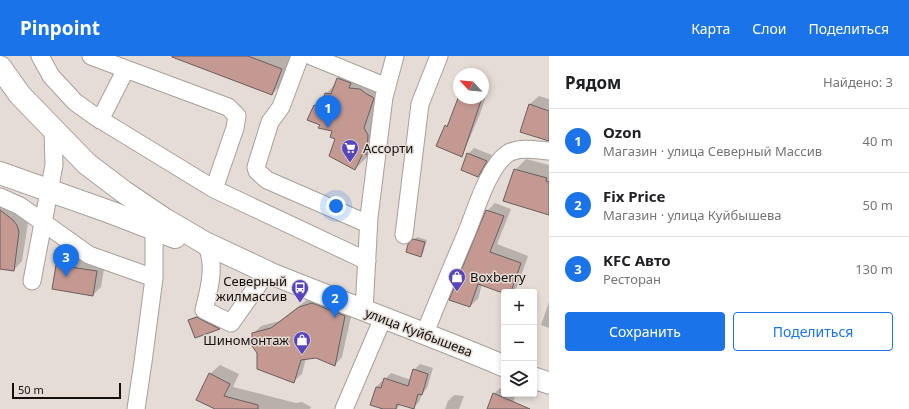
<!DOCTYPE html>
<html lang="ru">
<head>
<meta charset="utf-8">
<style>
  body { margin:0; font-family:"Noto Sans",sans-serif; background:#f2f2f2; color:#202124 }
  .controls { position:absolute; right:12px; bottom:12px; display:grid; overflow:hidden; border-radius:4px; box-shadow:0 2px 6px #0003 }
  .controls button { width:36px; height:36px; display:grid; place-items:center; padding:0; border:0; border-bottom:1px solid #e0e0e0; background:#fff; color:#202124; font:20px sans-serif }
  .compass { position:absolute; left:453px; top:12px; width:36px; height:36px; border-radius:50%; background:#fff; box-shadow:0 2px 6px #0003; rotate:296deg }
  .scale { position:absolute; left:12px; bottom:10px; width:109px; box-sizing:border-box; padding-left:4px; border:2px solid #120f0d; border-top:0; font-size:11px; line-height:14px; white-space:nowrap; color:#120f0d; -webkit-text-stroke:3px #e5dcd6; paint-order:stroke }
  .you { position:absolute; left:336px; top:150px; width:14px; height:14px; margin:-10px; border:3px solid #fff; border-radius:50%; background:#1a73e8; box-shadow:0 0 0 6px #1a73e833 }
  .badge { display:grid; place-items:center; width:26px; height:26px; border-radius:50%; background:#1a73e8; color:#fff; font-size:13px; font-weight:700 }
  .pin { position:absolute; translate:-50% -33px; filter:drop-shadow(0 1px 2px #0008) }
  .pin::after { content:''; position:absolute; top:21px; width:14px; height:12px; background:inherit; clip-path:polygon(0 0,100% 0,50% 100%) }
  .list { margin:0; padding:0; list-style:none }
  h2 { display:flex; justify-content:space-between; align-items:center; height:52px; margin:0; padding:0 16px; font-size:17px }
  h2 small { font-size:13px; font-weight:400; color:#757577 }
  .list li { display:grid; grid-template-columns:26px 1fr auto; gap:12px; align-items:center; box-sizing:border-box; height:64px; padding:0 16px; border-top:1px solid #e0e0e0 }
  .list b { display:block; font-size:15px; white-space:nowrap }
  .list p { margin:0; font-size:13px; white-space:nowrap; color:#757577 }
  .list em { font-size:13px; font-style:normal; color:#757577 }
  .actions { display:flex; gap:8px; padding:12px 16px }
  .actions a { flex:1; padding:9px 0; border:1px solid #1a73e8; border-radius:4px; text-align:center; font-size:14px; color:#1a73e8 }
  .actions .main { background:#1a73e8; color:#fff }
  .icon { flex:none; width:22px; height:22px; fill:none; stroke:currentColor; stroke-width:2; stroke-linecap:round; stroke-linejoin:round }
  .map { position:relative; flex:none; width:549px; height:353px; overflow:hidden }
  header { display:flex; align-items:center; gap:24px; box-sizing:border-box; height:56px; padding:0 20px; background:#1a73e8; color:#fff }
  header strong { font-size:19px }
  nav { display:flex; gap:22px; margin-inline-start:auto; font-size:14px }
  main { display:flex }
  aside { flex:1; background:#fff }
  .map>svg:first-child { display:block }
  .shadow { fill:#0003 }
  .building { fill:#c49992; stroke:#685f5d }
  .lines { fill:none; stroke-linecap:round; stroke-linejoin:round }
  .minor-casing { stroke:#a79f9a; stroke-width:19 }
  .major-casing { stroke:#a79f9a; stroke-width:23 }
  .highway-casing { stroke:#a79f9a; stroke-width:24 }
  .minor { stroke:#fff; stroke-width:17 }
  .major { stroke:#fff; stroke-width:21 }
  .highway { stroke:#fff; stroke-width:22 }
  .labels { text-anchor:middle; stroke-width:3; stroke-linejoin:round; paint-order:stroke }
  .poi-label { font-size:13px; fill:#120f0d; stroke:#e5dcd6; text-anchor:start }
  .street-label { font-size:13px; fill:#120f0d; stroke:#e5dcd6 }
</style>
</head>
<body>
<header>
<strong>Pinpoint</strong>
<nav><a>Карта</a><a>Слои</a><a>Поделиться</a></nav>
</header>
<main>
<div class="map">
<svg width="549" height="353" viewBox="0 0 549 353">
  <rect width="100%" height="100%" fill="#e5dcd6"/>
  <path class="shadow" d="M172 0H296L288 22 272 38Z
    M352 9 378 24 369 99 355 113 333 75 321 68 315 50 336 27 338 22Z
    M483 32 488 34 480 58 465 93 446 70 450 65 459 41 483 42Z
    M539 40 549 43V84L530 48Z
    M474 92 492 99 484 114 478 120 468 98Z
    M526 103 549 109V159L515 114Z
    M495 147 511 153 497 188 528 200 517 231 512 236H504L482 228 478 243 470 250 487 155Z
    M0 148 26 161 28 167 22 205 14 214 0 212Z
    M417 181 427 184 423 197 420 199 409 189Z
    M66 200 105 207 101 231 93 239 53 233 57 209Z
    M308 243 353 252 342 301 335 309 316 301 306 302 302 318 294 325 258 296 253 278 261 270 280 265Z
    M549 246V272L541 269Z
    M200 259 222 270 220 272 196 281 190 264 192 262Z
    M420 308 433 312 427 332 422 338 419 346 413 352 400 348 397 353H387L376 331 382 325 384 326 385 323 391 317 411 324 414 314Z
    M220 309 239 318 233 331 296 347 302 346 311 351 310 353H217L210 318Z
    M500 332 504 334V338L516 339 510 353H488L494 338Z
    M454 339 464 340 459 353H445L448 345Z"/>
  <path class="building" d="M172 0H248L282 13 272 39 172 1Z
    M337 22 351 27 349 32 360 33 365 37 374 42 364 72 368 79 367 99 363 97 355 114 329 100 335 83 330 81 332 75 318 72 320 69 307 64 314 49 321 52 325 37 331 38Z
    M458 42H482L462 101 436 90 445 69 447 71Z
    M529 48 549 55V85L520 76Z
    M467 97 487 105 478 121 461 114Z
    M514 113 547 122 546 125 549 126V159L503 145Z
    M0 154 13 164 17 169 19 176 14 215 0 213Z
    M486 154 504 160 490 196 521 207 511 236H500L478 228 470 251 449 244Z
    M413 183 425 186 421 201 406 196 408 188Z
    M56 209 97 215 93 240 52 233Z
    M312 247 345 260 335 310 316 302 301 304 294 327 257 313V297L252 290V277L271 272 299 251Z
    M197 261 200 263 220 273 195 282 188 264Z
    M413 313 428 318 422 339 418 338 414 353 397 348 396 353H383L370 349 376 331 381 332 384 322 408 330Z
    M209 317 230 328 224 340 258 349V353H215L196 344Z
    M493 337 530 353H487Z"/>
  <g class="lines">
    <defs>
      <path id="minor" d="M40 0 51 20 75 46 96 61 214 133 367 205
        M91 0 228 51 237 60 235 72 214 133
        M300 0 281 51 270 66 256 111 257 115 267 124 368 168
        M311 0 387 31
        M100 64 126 13
        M0 141 20 150 89 199 154 222
        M404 179 420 48 439 0
        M205 187C217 206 209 234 204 254L231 267 267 216
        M32 225 54 109 53 75
        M364 255 369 161 384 41 395 0
        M425 277C438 244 452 211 466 178 475 157 488 111 507 98 519 90 536 94 549 95
        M136 353 143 306 154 222V173
        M344 353 383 262"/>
      <path id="major" d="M267 216C346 248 426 277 504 310
        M534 322 549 327"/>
      <path id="highway" d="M0 11 20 39 87 108 124 136 164 163 205 187 267 216
        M0 117 110 156 175 181"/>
    </defs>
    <use href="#minor" class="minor-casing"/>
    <use href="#major" class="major-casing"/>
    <use href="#highway" class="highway-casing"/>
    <use href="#minor" class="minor"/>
    <use href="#major" class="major"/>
    <use href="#highway" class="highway"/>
  </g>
  <defs>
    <symbol id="supermarket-pin" viewBox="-11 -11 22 30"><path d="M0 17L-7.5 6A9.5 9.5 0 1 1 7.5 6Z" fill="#5745bd" stroke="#e5dcd6"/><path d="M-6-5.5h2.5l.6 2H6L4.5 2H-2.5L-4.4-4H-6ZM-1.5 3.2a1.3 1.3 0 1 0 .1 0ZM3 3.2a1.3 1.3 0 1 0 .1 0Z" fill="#fff"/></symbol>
    <symbol id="shop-pin" viewBox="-11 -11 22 30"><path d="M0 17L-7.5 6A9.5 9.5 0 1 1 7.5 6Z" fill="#5745bd" stroke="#e5dcd6"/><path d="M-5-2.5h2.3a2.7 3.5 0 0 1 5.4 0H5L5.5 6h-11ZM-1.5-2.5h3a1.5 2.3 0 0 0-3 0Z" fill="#fff"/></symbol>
    <symbol id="bus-pin" viewBox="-11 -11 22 30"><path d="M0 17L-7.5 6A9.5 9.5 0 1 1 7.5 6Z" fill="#5745bd" stroke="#e5dcd6"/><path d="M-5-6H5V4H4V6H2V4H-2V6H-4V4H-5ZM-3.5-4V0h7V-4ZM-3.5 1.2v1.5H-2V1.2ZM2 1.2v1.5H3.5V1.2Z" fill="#fff"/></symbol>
  </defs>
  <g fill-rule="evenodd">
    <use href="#supermarket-pin" x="340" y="82" width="20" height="27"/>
    <use href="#shop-pin" x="447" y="211" width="20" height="27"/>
    <use href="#bus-pin" x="290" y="222" width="20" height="27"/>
    <use href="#shop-pin" x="292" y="274" width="20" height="27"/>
  </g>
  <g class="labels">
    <g class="poi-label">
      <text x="363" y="97">Ассорти</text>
      <text x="470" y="226">Boxberry</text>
      <text x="287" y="230" text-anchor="end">Северный<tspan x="287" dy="15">жилмассив</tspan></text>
      <text x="289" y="289" text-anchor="end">Шиномонтаж</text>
    </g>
    <g class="street-label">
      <text transform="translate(419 276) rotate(21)" y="5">улица Куйбышева</text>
    </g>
  </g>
</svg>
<div class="controls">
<button>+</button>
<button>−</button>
<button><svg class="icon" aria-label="layers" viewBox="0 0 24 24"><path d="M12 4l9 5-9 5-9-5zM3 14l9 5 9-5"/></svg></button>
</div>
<svg class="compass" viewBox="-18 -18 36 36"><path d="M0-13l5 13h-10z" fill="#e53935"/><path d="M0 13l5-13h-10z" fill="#757577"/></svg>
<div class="scale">50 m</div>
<div class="you"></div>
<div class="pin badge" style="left:328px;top:72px">1</div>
<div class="pin badge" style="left:335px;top:262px">2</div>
<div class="pin badge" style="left:66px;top:221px">3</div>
</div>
<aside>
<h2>Рядом<small>Найдено: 3</small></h2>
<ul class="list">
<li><span class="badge">1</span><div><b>Ozon</b><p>Магазин · улица Северный Массив</p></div><em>40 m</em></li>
<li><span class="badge">2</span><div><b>Fix Price</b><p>Магазин · улица Куйбышева</p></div><em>50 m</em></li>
<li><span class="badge">3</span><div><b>KFC Авто</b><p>Ресторан</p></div><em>130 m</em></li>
</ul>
<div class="actions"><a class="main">Сохранить</a><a>Поделиться</a></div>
</aside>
</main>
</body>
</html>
